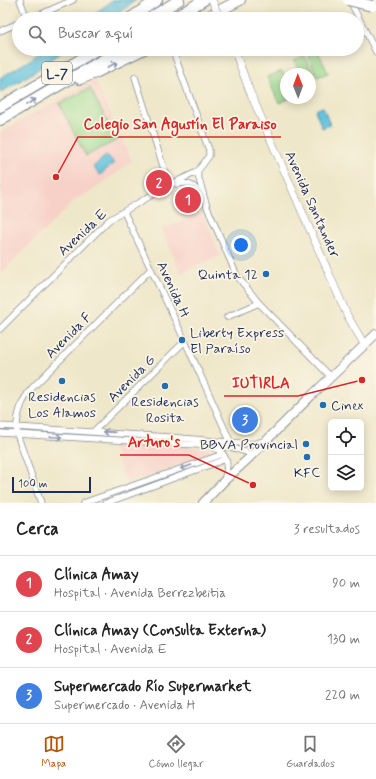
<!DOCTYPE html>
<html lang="es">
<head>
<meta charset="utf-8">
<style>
  body { margin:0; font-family:Mynerve,sans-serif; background:#f6f6f6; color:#222 }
  .controls { position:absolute; right:12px; bottom:12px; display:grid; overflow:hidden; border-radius:6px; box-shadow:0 2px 10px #0003 }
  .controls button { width:36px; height:36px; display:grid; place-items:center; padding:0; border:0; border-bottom:1px solid #e0e0e0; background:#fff; color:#222; font:20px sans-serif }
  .compass { position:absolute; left:280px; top:68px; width:36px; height:36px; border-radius:50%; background:#fff; box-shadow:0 2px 10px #0003; rotate:359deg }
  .scale { position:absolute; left:12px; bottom:10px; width:79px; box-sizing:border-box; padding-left:4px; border:2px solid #1b2f5e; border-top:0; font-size:11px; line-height:14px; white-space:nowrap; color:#1b2f5e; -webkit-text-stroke:3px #fcf5e5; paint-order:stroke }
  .you { position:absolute; left:241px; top:245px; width:14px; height:14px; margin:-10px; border:3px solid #fff; border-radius:50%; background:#1a73e8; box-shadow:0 0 0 6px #1a73e833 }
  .badge { display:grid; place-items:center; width:26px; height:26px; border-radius:50%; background:#b45309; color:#fff; font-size:13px; font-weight:700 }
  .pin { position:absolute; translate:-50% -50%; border:2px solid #fff; box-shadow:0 1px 4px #0006 }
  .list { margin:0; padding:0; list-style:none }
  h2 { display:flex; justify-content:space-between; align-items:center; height:52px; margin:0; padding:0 16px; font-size:17px }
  h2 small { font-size:13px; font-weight:400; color:#767676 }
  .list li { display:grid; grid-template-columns:26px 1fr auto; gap:12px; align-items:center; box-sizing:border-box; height:56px; padding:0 16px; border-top:1px solid #e0e0e0 }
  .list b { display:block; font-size:15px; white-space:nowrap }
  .list p { margin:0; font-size:13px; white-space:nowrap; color:#767676 }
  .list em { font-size:13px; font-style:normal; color:#767676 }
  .icon { flex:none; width:22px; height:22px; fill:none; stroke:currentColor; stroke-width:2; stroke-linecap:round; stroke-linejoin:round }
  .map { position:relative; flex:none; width:376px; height:503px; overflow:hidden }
  .search { position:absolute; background:#fff; box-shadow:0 2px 10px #0003; left:12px; right:12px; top:12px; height:44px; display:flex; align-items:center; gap:10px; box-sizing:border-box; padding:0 14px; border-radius:22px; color:#767676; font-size:15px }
  .sheet { height:220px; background:#fff }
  nav { display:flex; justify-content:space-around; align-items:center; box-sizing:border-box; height:56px; border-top:1px solid #e0e0e0; background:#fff; font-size:11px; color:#767676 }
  nav a { display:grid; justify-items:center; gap:2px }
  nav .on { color:#b45309 }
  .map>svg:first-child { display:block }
  .built { fill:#f7d1c8 }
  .green { fill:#99d78c; stroke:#5a8375 }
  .water { fill:#5dc1dc; stroke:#3c789d }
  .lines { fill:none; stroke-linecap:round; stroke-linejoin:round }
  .minor-casing { stroke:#848b94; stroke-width:7 }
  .tertiary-casing { stroke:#848b94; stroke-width:8 }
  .secondary-casing { stroke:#848b94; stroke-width:10 }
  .motorway-casing { stroke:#848b94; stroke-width:12 }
  .minor { stroke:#fff; stroke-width:5.5 }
  .tertiary { stroke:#fff; stroke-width:7 }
  .secondary { stroke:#fff; stroke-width:8 }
  .motorway { stroke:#fff; stroke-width:10 }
  .tertiary-bridge-casing { stroke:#848b94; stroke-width:8; stroke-linecap:butt }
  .motorway-bridge-casing { stroke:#848b94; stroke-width:12; stroke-linecap:butt }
  .tertiary-bridge { stroke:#fff; stroke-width:7 }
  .motorway-bridge { stroke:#fff; stroke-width:10 }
  .oneway { stroke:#8d97ae }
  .poi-dot { fill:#1f6fb2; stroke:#fcf5e5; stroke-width:1.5 }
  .labels { text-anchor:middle; stroke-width:3.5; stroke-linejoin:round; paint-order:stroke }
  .shield { fill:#fcf5e5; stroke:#5e6a86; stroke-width:1 }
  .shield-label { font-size:13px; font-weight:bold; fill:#1b2f5e }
  .street-label { font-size:14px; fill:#1b2f5e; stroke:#fcf5e5 }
  .poi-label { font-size:14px; fill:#1b2f5e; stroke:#fcf5e5 }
  .leader { fill:none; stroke:#d62828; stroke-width:1.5 }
  .callout-dot { fill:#d62828; stroke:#fcf5e5; stroke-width:1.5 }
  .callout-label { font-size:15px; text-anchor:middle; font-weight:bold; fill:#d62828; stroke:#fcf5e5; stroke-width:3.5; stroke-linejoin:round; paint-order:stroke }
</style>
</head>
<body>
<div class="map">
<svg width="376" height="503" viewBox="0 0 376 503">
  <rect width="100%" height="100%" fill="#fcf5e5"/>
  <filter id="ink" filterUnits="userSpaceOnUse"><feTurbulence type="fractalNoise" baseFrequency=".025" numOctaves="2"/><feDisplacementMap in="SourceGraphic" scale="8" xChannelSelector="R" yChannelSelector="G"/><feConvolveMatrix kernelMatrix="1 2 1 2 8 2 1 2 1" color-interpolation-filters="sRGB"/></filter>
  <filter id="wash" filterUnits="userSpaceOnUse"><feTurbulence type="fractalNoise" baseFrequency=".012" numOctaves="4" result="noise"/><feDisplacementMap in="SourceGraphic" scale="16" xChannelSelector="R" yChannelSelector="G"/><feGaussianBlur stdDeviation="0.9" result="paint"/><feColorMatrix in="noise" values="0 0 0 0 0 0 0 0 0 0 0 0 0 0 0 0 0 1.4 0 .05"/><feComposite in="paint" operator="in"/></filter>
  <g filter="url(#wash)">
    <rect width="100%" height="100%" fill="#eee7c9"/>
    <path class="built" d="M95 80 132 161 91 192 77 198 0 274V132Z
      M202 212 221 256 180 273 162 229Z
      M110 441 207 448 212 451 213 455 127 483Z"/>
    <path class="green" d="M318 51 328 73 317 77 308 55Z
      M305 56 315 78 310 80V74H300L294 61Z
      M282 71 286 81V98H291L279 103 267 77Z
      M90 88 117 140 86 156 59 104Z"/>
    <path class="water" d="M113 0H136L110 19H87Z
      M45 49H66L34 72 0 93V78L28 61Z
      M323 107 330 125 322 128 315 110Z
      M107 155 114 163 100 175 93 167Z"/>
  </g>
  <g filter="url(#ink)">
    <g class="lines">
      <defs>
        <path id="minor" d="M20 0 27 19
          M350 1 376 52
          M30 19 73 0
          M0 31 19 23
          M135 77 169 185
          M197 172 207 207 237 276 259 303 331 377
          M176 184C189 182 195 185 201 196
          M124 212 185 341 231 443
          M227 317 259 303
          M0 329 109 220 169 185 197 172 209 156V150L173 51
          M0 426 168 437 240 443 253 444 264 441
          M94 431 185 341
          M0 433 230 447 252 454
          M213 447C229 455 229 464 224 480
          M41 503 17 434C16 417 21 401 32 388L151 269
          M83 503 223 454
          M106 503 226 459"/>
        <path id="tertiary" d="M234 49 250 92 347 315 364 344"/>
        <path id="secondary" d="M203 503 225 480 248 459 311 396 376 334"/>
        <path id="motorway" d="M129 19 157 0
          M148 19 179 0
          M172 19 204 0
          M203 19 240 0
          M80 79 95 73 144 49
          M0 107 98 49
          M0 120 121 49"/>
      </defs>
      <use href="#minor" class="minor-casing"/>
      <use href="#tertiary" class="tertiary-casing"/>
      <use href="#secondary" class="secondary-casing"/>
      <use href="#motorway" class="motorway-casing"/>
      <use href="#minor" class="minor"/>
      <use href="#tertiary" class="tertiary"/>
      <use href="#secondary" class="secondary"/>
      <use href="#motorway" class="motorway"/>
      <defs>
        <path id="tertiary-bridge" d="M212 0 220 19"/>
        <path id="motorway-bridge" d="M348 0 372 6"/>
      </defs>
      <use href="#tertiary-bridge" class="tertiary-bridge-casing"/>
      <use href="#motorway-bridge" class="motorway-bridge-casing"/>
      <use href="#tertiary-bridge" class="tertiary-bridge"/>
      <use href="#motorway-bridge" class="motorway-bridge"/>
    </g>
    <defs><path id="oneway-shaft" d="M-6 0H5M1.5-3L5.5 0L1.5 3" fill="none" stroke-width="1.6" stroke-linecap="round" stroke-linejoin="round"/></defs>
    <g class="oneway">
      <use href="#oneway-shaft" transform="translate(112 65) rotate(-26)"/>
      <use href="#oneway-shaft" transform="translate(31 102) rotate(-30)"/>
      <use href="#oneway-shaft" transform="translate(109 432) rotate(-176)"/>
      <use href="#oneway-shaft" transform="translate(56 437) rotate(3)"/>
      <use href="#oneway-shaft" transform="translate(186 467) rotate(161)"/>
    </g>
  </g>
  <g class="poi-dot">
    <circle cx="266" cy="274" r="4"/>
    <circle cx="182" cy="340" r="4"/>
    <circle cx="62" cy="381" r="4"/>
    <circle cx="165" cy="386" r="4"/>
    <circle cx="323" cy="405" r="4"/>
    <circle cx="306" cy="444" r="4"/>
    <circle cx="307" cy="457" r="4"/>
  </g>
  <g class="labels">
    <rect class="shield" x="42" y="62" width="30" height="22" rx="3"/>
    <g class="shield-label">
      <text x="57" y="78">L-7</text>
    </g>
    <g class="street-label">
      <text transform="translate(313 204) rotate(66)" y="5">Avenida Santander</text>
      <text transform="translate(82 232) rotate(-43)" y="5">Avenida E</text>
      <text transform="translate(174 289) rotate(65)" y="5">Avenida H</text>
      <text transform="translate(68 335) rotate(-45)" y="5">Avenida F</text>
      <text transform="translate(131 378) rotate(-45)" y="5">Avenida G</text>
    </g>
    <g class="poi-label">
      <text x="258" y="279" text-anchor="end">Quinta 12</text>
      <text x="190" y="337" text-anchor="start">Liberty Express<tspan x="190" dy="16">El Paraíso</tspan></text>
      <text x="62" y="401">Residencias<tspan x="62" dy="16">Los Alamos</tspan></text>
      <text x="165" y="406">Residencias<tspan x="165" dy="16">Rosita</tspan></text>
      <text x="331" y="410" text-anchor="start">Cinex</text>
      <text x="298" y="449" text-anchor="end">BBVA Provincial</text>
      <text x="307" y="477">KFC</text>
    </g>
  </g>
  <path class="leader" d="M56 177L78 137H281M362 380L298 396H224M253 485L189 455H120"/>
  <g class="callout-dot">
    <circle cx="56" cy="177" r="4"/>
    <circle cx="362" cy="380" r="4"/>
    <circle cx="253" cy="485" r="4"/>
  </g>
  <g class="callout-label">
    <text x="180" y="129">Colegio San Agustín El Paraiso</text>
    <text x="261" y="388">IUTIRLA</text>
    <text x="154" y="447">Arturo's</text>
  </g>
</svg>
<div class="controls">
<button><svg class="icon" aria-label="locate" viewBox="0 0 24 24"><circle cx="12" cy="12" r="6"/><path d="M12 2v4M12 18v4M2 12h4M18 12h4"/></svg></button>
<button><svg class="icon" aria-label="layers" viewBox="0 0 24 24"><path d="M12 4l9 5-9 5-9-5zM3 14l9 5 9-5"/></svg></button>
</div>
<svg class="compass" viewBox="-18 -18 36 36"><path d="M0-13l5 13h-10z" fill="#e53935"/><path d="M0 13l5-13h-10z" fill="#767676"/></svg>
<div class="scale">100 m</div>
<div class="you"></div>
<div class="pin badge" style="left:188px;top:200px;background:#e0444e">1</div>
<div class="pin badge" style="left:159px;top:183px;background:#e0444e">2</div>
<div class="pin badge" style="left:245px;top:420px;background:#3f7fe0">3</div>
<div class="search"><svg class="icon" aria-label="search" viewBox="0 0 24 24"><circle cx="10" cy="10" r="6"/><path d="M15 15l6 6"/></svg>Buscar aquí</div>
</div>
<section class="sheet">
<h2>Cerca<small>3 resultados</small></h2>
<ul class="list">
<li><span class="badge" style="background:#e0444e">1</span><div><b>Clínica Amay</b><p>Hospital · Avenida Berrezbeitia</p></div><em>90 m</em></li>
<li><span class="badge" style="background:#e0444e">2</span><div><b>Clínica Amay (Consulta Externa)</b><p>Hospital · Avenida E</p></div><em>130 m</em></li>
<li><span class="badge" style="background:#3f7fe0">3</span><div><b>Supermercado Río Supermarket</b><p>Supermercado · Avenida H</p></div><em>220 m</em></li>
</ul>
</section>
<nav>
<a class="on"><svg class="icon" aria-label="map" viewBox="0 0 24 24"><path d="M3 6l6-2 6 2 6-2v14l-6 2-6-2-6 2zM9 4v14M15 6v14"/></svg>Mapa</a>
<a><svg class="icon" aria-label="directions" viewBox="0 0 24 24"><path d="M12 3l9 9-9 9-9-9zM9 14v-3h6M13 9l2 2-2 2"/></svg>Cómo llegar</a>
<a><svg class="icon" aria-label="saved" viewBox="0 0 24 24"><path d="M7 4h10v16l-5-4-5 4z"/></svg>Guardados</a>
</nav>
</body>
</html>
